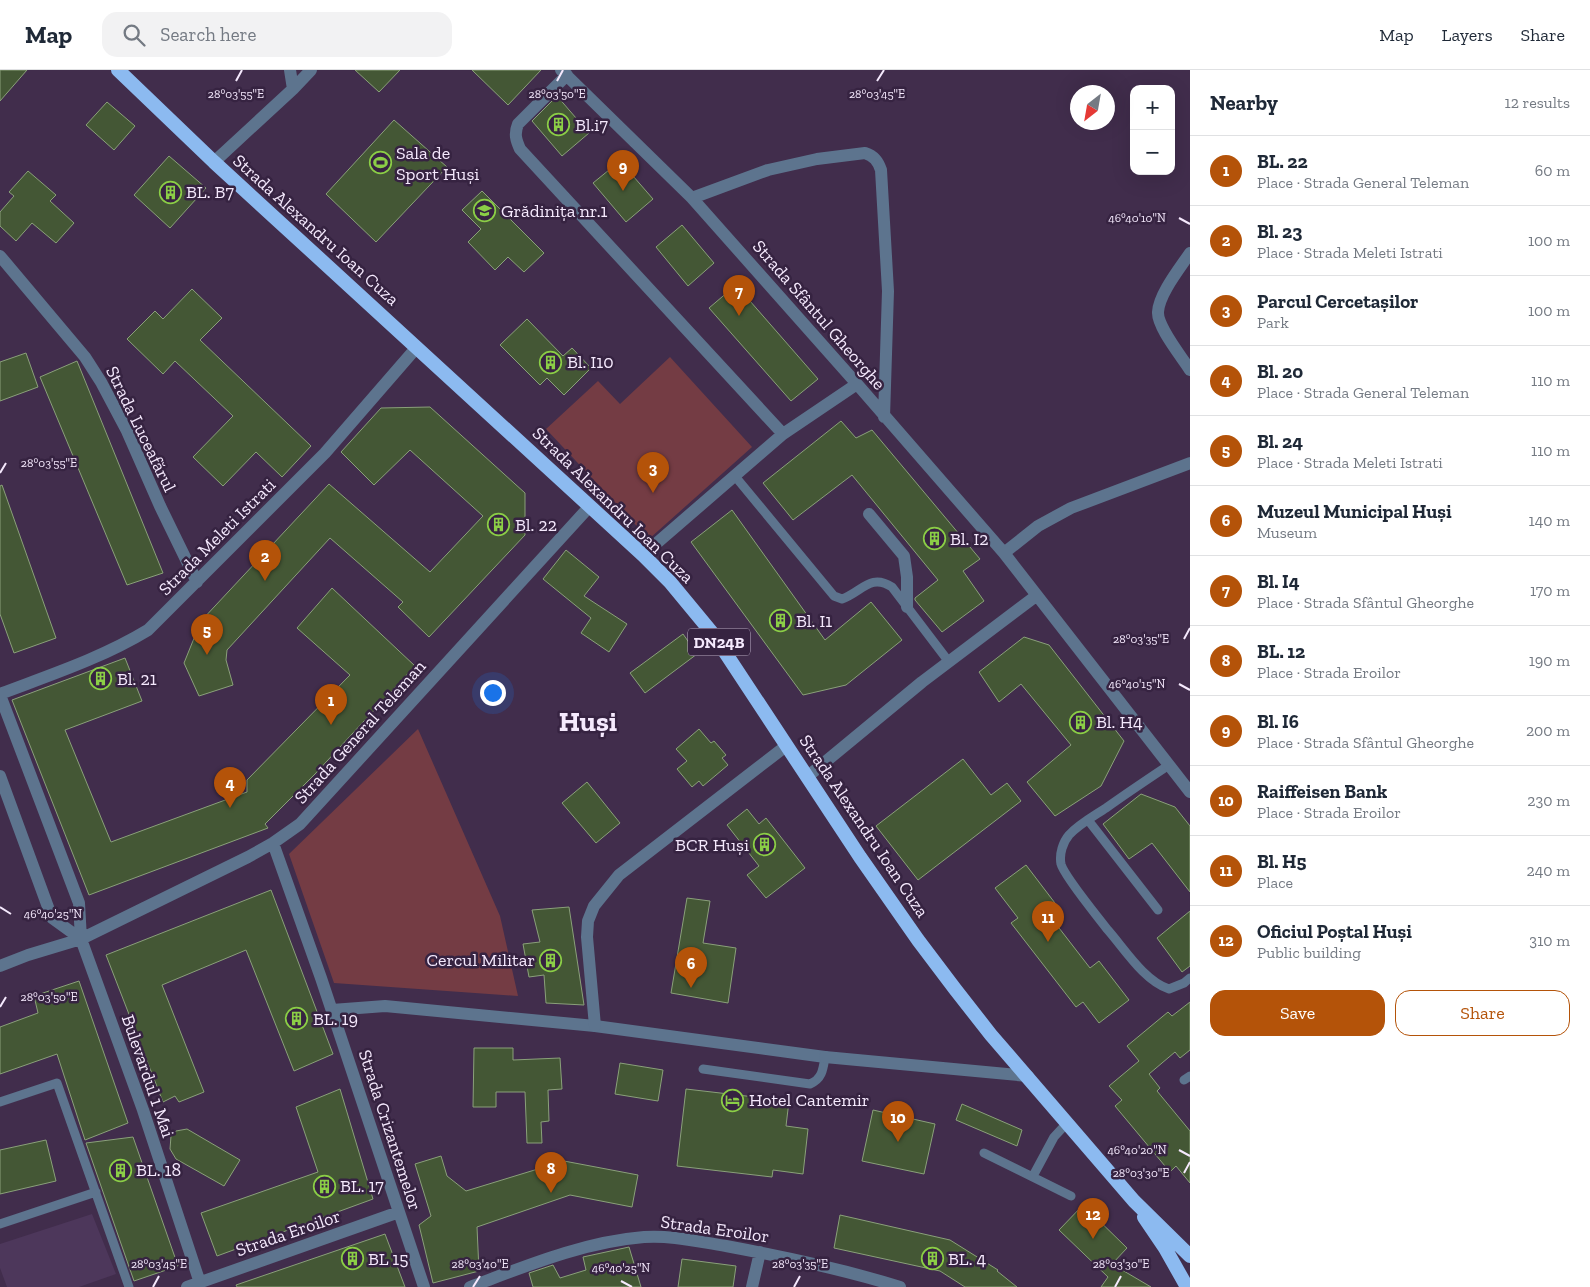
<!DOCTYPE html>
<html lang="en">
<head>
<meta charset="utf-8">
<style>
  body { margin:0; font-family:"Zilla Slab",serif; background:#f2f2f3; color:#1f2937 }
  .controls { position:absolute; right:15px; top:15px; display:grid; overflow:hidden; border-radius:10px; box-shadow:0 5px 20px #0002 }
  .controls button { width:45px; height:45px; display:grid; place-items:center; padding:0; border:0; border-bottom:1px solid #e0e1e3; background:#fff; color:#1f2937; font:25px sans-serif }
  .compass { position:absolute; left:1070px; top:15px; width:45px; height:45px; border-radius:50%; background:#fff; box-shadow:0 5px 20px #0002; rotate:211deg }
  .you { position:absolute; left:492px; top:622px; width:18px; height:18px; margin:-12px; border:4px solid #fff; border-radius:50%; background:#1a73e8; box-shadow:0 0 0 8px #1a73e833 }
  .badge { display:grid; place-items:center; width:32px; height:32px; border-radius:50%; background:#b45309; color:#fff; font-size:16px; font-weight:700 }
  .pin { position:absolute; translate:-50% -41px; filter:drop-shadow(0 1px 2px #0008) }
  .pin::after { content:''; position:absolute; top:26px; width:18px; height:15px; background:inherit; clip-path:polygon(0 0,100% 0,50% 100%) }
  .list { margin:0; padding:0; list-style:none }
  h2 { display:flex; justify-content:space-between; align-items:center; height:65px; margin:0; padding:0 20px; font-size:21px }
  h2 small { font-size:16px; font-weight:400; color:#747a83 }
  .list li { display:grid; grid-template-columns:32px 1fr auto; gap:15px; align-items:center; box-sizing:border-box; height:70px; padding:0 20px; border-top:1px solid #e0e1e3 }
  .list b { display:block; font-size:19px; white-space:nowrap }
  .list p { margin:0; font-size:16px; white-space:nowrap; color:#747a83 }
  .list em { font-size:16px; font-style:normal; color:#747a83 }
  .actions { display:flex; gap:10px; padding:15px 20px }
  .actions a { flex:1; padding:11px 0; border:1px solid #b45309; border-radius:15px; text-align:center; font-size:18px; color:#b45309 }
  .actions .main { background:#b45309; color:#fff }
  .icon { flex:none; width:28px; height:28px; fill:none; stroke:currentColor; stroke-width:2; stroke-linecap:round; stroke-linejoin:round }
  .map { position:relative; flex:none; width:1190px; height:1217px; overflow:hidden }
  header { display:flex; align-items:center; gap:30px; box-sizing:border-box; height:70px; padding:0 25px; background:#fff; border-bottom:1px solid #e0e1e3 }
  header strong { font-size:24px }
  nav { display:flex; gap:28px; margin-inline-start:auto; font-size:18px }
  .search { width:350px; height:45px; background:#f2f2f3; display:flex; align-items:center; gap:12px; box-sizing:border-box; padding:0 18px; border-radius:15px; color:#747a83; font-size:19px }
  main { display:flex }
  aside { flex:1; background:#fff }
  .map>svg:first-child { display:block }
  .built { fill:#4d375b }
  .green { fill:#743c44 }
  .building { fill:#445735; stroke:#8aa07a }
  .lines { fill:none; stroke-linecap:round; stroke-linejoin:round }
  .service { stroke:#5d748e; stroke-width:9 }
  .pedestrian { stroke:#5d748e; stroke-width:12 }
  .minor { stroke:#5d748e; stroke-width:12 }
  .trunk { stroke:#8cbaf0; stroke-width:14 }
  .ticks { fill:none; stroke:#f5e9fd; stroke-width:2 }
  .labels { text-anchor:middle; stroke-width:5; stroke-linejoin:round; paint-order:stroke }
  .shield { fill:#362341; stroke:#bcaec5; stroke-width:1 }
  .shield-label { font-size:16px; font-weight:bold; fill:#f5e9fd }
  .poi-label { font-size:18px; fill:#f5e9fd; stroke:#362341; text-anchor:start }
  .street-label { font-size:18px; fill:#f5e9fd; stroke:#362341 }
  .town-label { font-size:28px; font-weight:bold; fill:#f5e9fd; stroke:#362341 }
  .ticks-label { font-size:12px; text-anchor:middle; fill:#f5e9fd; stroke:#362341; stroke-width:5; stroke-linejoin:round; paint-order:stroke }
</style>
</head>
<body>
<header>
<strong>Map</strong>
<div class="search"><svg class="icon" aria-label="search" viewBox="0 0 24 24"><circle cx="10" cy="10" r="6"/><path d="M15 15l6 6"/></svg>Search here</div>
<nav><a>Map</a><a>Layers</a><a>Share</a></nav>
</header>
<main>
<div class="map">
<svg width="1190" height="1217" viewBox="0 0 1190 1217">
  <rect width="100%" height="100%" fill="#412d4c"/>
  <path class="built" d="M92 1144 116 1204 79 1217H7L0 1198V1174Z"/>
  <path class="green" d="M670 287 752 377 649 469 546 359 598 311 620 334Z
    M418 659 500 846 518 926 334 913 289 784Z"/>
  <path class="building" d="M0 0H27L0 31Z
    M355 0H400L379 22Z
    M472 0H541L508 35Z
    M557 26 589 63 562 86 532 51Z
    M107 32 135 56 114 80 86 55Z
    M394 50 447 97 376 172 326 124Z
    M169 86 206 118 170 158 134 125Z
    M620 91 653 129 626 152 593 113Z
    M28 101 56 125 50 131 74 153 56 173 32 153 16 171 0 156V142L14 126 9 122Z
    M482 121 544 183 524 202 508 187 495 200 468 172 481 159 462 140Z
    M682 155 714 193 688 216 656 177Z
    M736 215 818 309 791 331 709 238Z
    M192 219 222 248 200 270 311 376 282 407 256 382 223 416 193 387 233 346 175 291 163 304 127 269 155 241 163 249Z
    M527 249 563 286 572 278 591 298 564 325 547 308 540 315 500 275Z
    M26 283 38 317 0 331V292Z
    M77 291 163 503 127 515 40 307Z
    M430 337 525 423V465L429 567 398 537 403 532 330 468 227 580 226 590 233 615 199 626 184 593 201 551 329 414 430 502 483 446 410 380 374 415 341 382 381 338Z
    M841 351 856 368 872 360 980 489 963 501 984 531 942 562 915 530V528L938 510 852 405 793 450 763 413Z
    M2 415 56 568 14 583 0 544V416Z
    M732 440 825 570 871 532 902 570 846 615 803 625 691 472Z
    M566 480 599 507 584 526 627 554 609 582 581 563 591 548 543 509Z
    M332 518 415 596 315 704 265 754 268 758 89 825 12 630 125 588 142 631 65 660 111 772 247 722V710L350 605 297 558Z
    M683 564 697 584 645 623 630 603Z
    M1024 567 1049 575 1124 671 1101 716 1055 746 1027 712 1071 675 1021 614 999 632 979 602Z
    M699 659 711 673 714 671 726 685 722 688 728 695 703 716 699 711 692 717 677 699 687 691 676 679Z
    M963 689 991 725 1007 713 1021 731 918 810 876 756Z
    M587 712 620 753 596 773 562 733Z
    M1141 724 1175 737 1190 756V822L1152 773 1129 789 1103 754Z
    M747 739 759 754 766 748 805 798 766 828 747 805 759 796 727 755Z
    M1026 795 1058 837 1049 845 1090 898 1099 891 1129 930 1099 953 1083 932 1076 937 1011 853 1018 848 995 818Z
    M271 820 333 984 294 1001 246 880 162 915 204 1022 179 1032 175 1026 163 1032 106 885Z
    M687 828 710 831 703 873 736 878 728 933 671 923Z
    M569 837 584 935 546 933 544 905 529 907 523 874 540 872 532 840Z
    M1190 841V896L1182 902 1157 868Z
    M79 911 128 1053 85 1070 57 984 0 1004V957L38 943 34 926Z
    M1190 932V980L1180 988 1175 982 1149 1004 1160 1018 1157 1021 1190 1061V1113L1176 1096 1170 1102 1115 1036 1122 1030 1109 1016 1139 991 1127 976 1168 942 1172 946Z
    M474 978H513V990L560 988 562 1019 548 1020 549 1051 541 1052 542 1073H527L525 1022H496V1037H473Z
    M620 993 663 1000 658 1031 615 1024Z
    M340 1019 373 1129 217 1186 201 1143 318 1102 296 1037Z
    M686 1019 789 1031 786 1056 808 1059 803 1104 773 1100 772 1107 677 1096Z
    M962 1034 1022 1060 1017 1076 956 1050Z
    M873 1040 935 1054 924 1104 862 1091Z
    M187 1059 240 1090 224 1116 176 1089 170 1079 171 1066 176 1061Z
    M133 1067 178 1196 134 1211 86 1073Z
    M46 1070 56 1111 0 1124V1080Z
    M441 1086 447 1106 466 1121 564 1091 638 1105 632 1137 570 1125 477 1157 479 1201 433 1213 419 1155 431 1146 415 1094Z
    M1083 1135 1127 1178 1112 1194 1151 1217H1101L1108 1207 1059 1160Z
    M840 1145 950 1170 998 1200 997 1201 1017 1217H965L940 1201 834 1178Z
    M385 1164 405 1217H237L236 1215Z
    M629 1177 641 1217H533L529 1203 553 1195 560 1208 586 1200 583 1187Z
    M682 1189 736 1196 733 1217H678Z"/>
  <g class="lines">
    <path class="service" d="M734 405 834 526 842 529C862 522 870 503 892 517L949 592
      M1169 695C1148 709 1127 723 1106 738 1094 746 1079 754 1069 765 1063 772 1059 784 1061 794 1064 806 1098 847 1107 859 1124 878 1144 911 1169 919L1184 913 1190 908
      M1088 750 1158 840
      M703 999 810 1014C822 1009 823 1000 825 987
      M1184 1010 1190 1006
      M0 1032 57 1013 129 1217
      M984 1083 1071 1126
      M1033 1106 1054 1067 1067 1053
      M0 1154 96 1122"/>
    <path class="pedestrian" d="M332 940 385 936 595 956 825 987"/>
    <path class="minor" d="M290 0 293 19
      M561 0 692 128 857 314 1004 483 1190 722
      M567 5 518 54C514 64 516 70 520 79L783 364
      M214 92 293 19 311 0
      M692 128 768 100 817 89 865 83C874 86 878 91 881 100L888 221 884 347
      M1190 183C1180 198 1159 224 1158 242 1157 257 1182 287 1190 300
      M0 186 85 287 101 312 127 361 160 436 197 512
      M869 444 904 486 907 507V537
      M1004 483 1038 456 1071 438 1190 393
      M643 485 783 364 857 314
      M0 624C50 605 102 588 148 560L325 383 417 277
      M0 625 79 833 81 869 143 1040 200 1213
      M0 706 52 848 81 869
      M807 707 922 612 1036 526
      M273 773 321 908 424 1217
      M0 896 28 885 81 869 248 787 273 773 300 754 590 436
      M595 956 587 867 588 851 594 836 619 805 786 676
      M825 987 1028 1006
      M187 1217 399 1142
      M470 1217C526 1196 583 1172 644 1167 672 1165 699 1172 726 1176 785 1187 843 1199 900 1217
      M752 1217 760 1182"/>
    <path class="trunk" d="M118 0 214 92 643 485 670 512 713 564 860 787 918 870 955 919 991 965 1134 1131 1190 1186
      M1144 1147 1165 1178 1187 1217"/>
  </g>
  <path class="ticks" d="M236 11 242 0M557 11 563 0M877 11 884 0M1179 148 1190 154M0 403 6 393M1184 569 1190 558M1179 614 1190 620M0 837 11 844M0 937 6 927M1179 1080 1190 1086M1184 1103 1190 1092M621 1211 632 1217M153 1217 159 1206M473 1217 480 1206M794 1217 800 1206M1115 1217 1121 1206"/>
  <defs>
    <symbol id="building-ring" viewBox="-11 -11 22 22"><circle r="9.5" fill="#362341" stroke="#8bce46" stroke-width="1.5"/><path d="M-4-6H4V6H1V3H-1V6H-4ZM-2.5-4.3h1.7v1.8h-1.7ZM.8-4.3h1.7v1.8H.8ZM-2.5-1h1.7V.8h-1.7ZM.8-1h1.7V.8H.8Z" fill="#8bce46"/></symbol>
    <symbol id="stadium-ring" viewBox="-11 -11 22 22"><circle r="9.5" fill="#362341" stroke="#8bce46" stroke-width="1.5"/><path d="M0-5a6.5 5 0 1 0 0 10a6.5 5 0 1 0 0-10ZM-3.5-1.8h7v3.6h-7Z" fill="#8bce46"/></symbol>
    <symbol id="school-ring" viewBox="-11 -11 22 22"><circle r="9.5" fill="#362341" stroke="#8bce46" stroke-width="1.5"/><path d="M0-5L7-2L0 1L-7-2ZM-4 1L0 2.5L4 1V4Q0 6-4 4Z" fill="#8bce46"/></symbol>
    <symbol id="hotel-ring" viewBox="-11 -11 22 22"><circle r="9.5" fill="#362341" stroke="#8bce46" stroke-width="1.5"/><path d="M-6-4.5h1.5V1H6V5H4.5V3h-9V5H-6ZM-4 0a1.8 1.8 0 1 1 3.6 0ZM.5 0V-2.5h3Q6-2.5 6 0Z" fill="#8bce46"/></symbol>
  </defs>
  <g fill-rule="evenodd">
    <use href="#building-ring" x="546" y="42" width="25" height="25"/>
    <use href="#stadium-ring" x="368" y="80" width="25" height="25"/>
    <use href="#building-ring" x="158" y="110" width="25" height="25"/>
    <use href="#school-ring" x="472" y="128" width="25" height="25"/>
    <use href="#building-ring" x="538" y="280" width="25" height="25"/>
    <use href="#building-ring" x="486" y="442" width="25" height="25"/>
    <use href="#building-ring" x="922" y="456" width="25" height="25"/>
    <use href="#building-ring" x="768" y="538" width="25" height="25"/>
    <use href="#building-ring" x="88" y="596" width="25" height="25"/>
    <use href="#building-ring" x="1068" y="640" width="25" height="25"/>
    <use href="#building-ring" x="752" y="762" width="25" height="25"/>
    <use href="#building-ring" x="538" y="878" width="25" height="25"/>
    <use href="#building-ring" x="284" y="936" width="25" height="25"/>
    <use href="#hotel-ring" x="720" y="1018" width="25" height="25"/>
    <use href="#building-ring" x="108" y="1088" width="25" height="25"/>
    <use href="#building-ring" x="312" y="1104" width="25" height="25"/>
    <use href="#building-ring" x="340" y="1176" width="25" height="25"/>
    <use href="#building-ring" x="920" y="1176" width="25" height="25"/>
  </g>
  <g class="labels">
    <rect class="shield" x="688" y="558.5" width="62" height="27" rx="4"/>
    <g class="shield-label">
      <text x="719" y="578">DN24B</text>
    </g>
    <g class="poi-label">
      <text x="575" y="61">Bl.i7</text>
      <text x="396" y="89">Sala de<tspan x="396" dy="21">Sport Huși</tspan></text>
      <text x="186" y="128">BL. B7</text>
      <text x="501" y="147">Grădinița nr.1</text>
      <text x="567" y="298">Bl. I10</text>
      <text x="515" y="461">Bl. 22</text>
      <text x="950" y="475">Bl. I2</text>
      <text x="796" y="557">Bl. I1</text>
      <text x="117" y="615">Bl. 21</text>
      <text x="1096" y="658">Bl. H4</text>
      <text x="749" y="781" text-anchor="end">BCR Huși</text>
      <text x="535" y="896" text-anchor="end">Cercul Militar</text>
      <text x="313" y="955">BL. 19</text>
      <text x="749" y="1036">Hotel Cantemir</text>
      <text x="136" y="1106">BL. 18</text>
      <text x="340" y="1122">BL. 17</text>
      <text x="368" y="1195">BL 15</text>
      <text x="948" y="1195">BL. 4</text>
    </g>
    <g class="street-label">
      <text transform="translate(316 160) rotate(42)" y="6">Strada Alexandru Ioan Cuza</text>
      <text transform="translate(819 245) rotate(49)" y="6">Strada Sfântul Gheorghe</text>
      <text transform="translate(141 359) rotate(64)" y="6">Strada Luceafărul</text>
      <text transform="translate(613 435) rotate(44)" y="6">Strada Alexandru Ioan Cuza</text>
      <text transform="translate(217 467) rotate(-45)" y="6">Strada Meleti Istrati</text>
      <text transform="translate(360 662) rotate(-48)" y="6">Strada General Teleman</text>
      <text transform="translate(864 756) rotate(56)" y="6">Strada Alexandru Ioan Cuza</text>
      <text transform="translate(148 1006) rotate(71)" y="6">Bulevardul 1 Mai</text>
      <text transform="translate(390 1060) rotate(72)" y="6">Strada Crizantemelor</text>
      <text transform="translate(715 1159) rotate(8)" y="6">Strada Eroilor</text>
      <text transform="translate(288 1163) rotate(-19)" y="6">Strada Eroilor</text>
    </g>
    <g class="town-label">
      <text x="588" y="661">Huși</text>
    </g>
  </g>
  <g class="ticks-label">
    <text x="236" y="28">28°03'55"E</text>
    <text x="557" y="28">28°03'50"E</text>
    <text x="877" y="28">28°03'45"E</text>
    <text x="1137" y="152">46°40'10"N</text>
    <text x="49" y="397">28°03'55"E</text>
    <text x="1141" y="573">28°03'35"E</text>
    <text x="1137" y="618">46°40'15"N</text>
    <text x="53" y="848">46°40'25"N</text>
    <text x="49" y="931">28°03'50"E</text>
    <text x="1137" y="1084">46°40'20"N</text>
    <text x="1141" y="1107">28°03'30"E</text>
    <text x="159" y="1198">28°03'45"E</text>
    <text x="480" y="1198">28°03'40"E</text>
    <text x="800" y="1198">28°03'35"E</text>
    <text x="1121" y="1198">28°03'30"E</text>
    <text x="621" y="1202">46°40'25"N</text>
  </g>
</svg>
<div class="controls">
<button>+</button>
<button>−</button>
</div>
<svg class="compass" viewBox="-18 -18 36 36"><path d="M0-13l5 13h-10z" fill="#e53935"/><path d="M0 13l5-13h-10z" fill="#747a83"/></svg>
<div class="you"></div>
<div class="pin badge" style="left:331px;top:655px">1</div>
<div class="pin badge" style="left:265px;top:511px">2</div>
<div class="pin badge" style="left:653px;top:423px">3</div>
<div class="pin badge" style="left:230px;top:738px">4</div>
<div class="pin badge" style="left:207px;top:585px">5</div>
<div class="pin badge" style="left:691px;top:918px">6</div>
<div class="pin badge" style="left:739px;top:246px">7</div>
<div class="pin badge" style="left:551px;top:1123px">8</div>
<div class="pin badge" style="left:623px;top:121px">9</div>
<div class="pin badge" style="left:898px;top:1072px">10</div>
<div class="pin badge" style="left:1048px;top:872px">11</div>
<div class="pin badge" style="left:1093px;top:1169px">12</div>
</div>
<aside>
<h2>Nearby<small>12 results</small></h2>
<ul class="list">
<li><span class="badge">1</span><div><b>BL. 22</b><p>Place · Strada General Teleman</p></div><em>60 m</em></li>
<li><span class="badge">2</span><div><b>Bl. 23</b><p>Place · Strada Meleti Istrati</p></div><em>100 m</em></li>
<li><span class="badge">3</span><div><b>Parcul Cercetașilor</b><p>Park</p></div><em>100 m</em></li>
<li><span class="badge">4</span><div><b>Bl. 20</b><p>Place · Strada General Teleman</p></div><em>110 m</em></li>
<li><span class="badge">5</span><div><b>Bl. 24</b><p>Place · Strada Meleti Istrati</p></div><em>110 m</em></li>
<li><span class="badge">6</span><div><b>Muzeul Municipal Huși</b><p>Museum</p></div><em>140 m</em></li>
<li><span class="badge">7</span><div><b>Bl. I4</b><p>Place · Strada Sfântul Gheorghe</p></div><em>170 m</em></li>
<li><span class="badge">8</span><div><b>BL. 12</b><p>Place · Strada Eroilor</p></div><em>190 m</em></li>
<li><span class="badge">9</span><div><b>Bl. I6</b><p>Place · Strada Sfântul Gheorghe</p></div><em>200 m</em></li>
<li><span class="badge">10</span><div><b>Raiffeisen Bank</b><p>Place · Strada Eroilor</p></div><em>230 m</em></li>
<li><span class="badge">11</span><div><b>Bl. H5</b><p>Place</p></div><em>240 m</em></li>
<li><span class="badge">12</span><div><b>Oficiul Poștal Huși</b><p>Public building</p></div><em>310 m</em></li>
</ul>
<div class="actions"><a class="main">Save</a><a>Share</a></div>
</aside>
</main>
</body>
</html>
